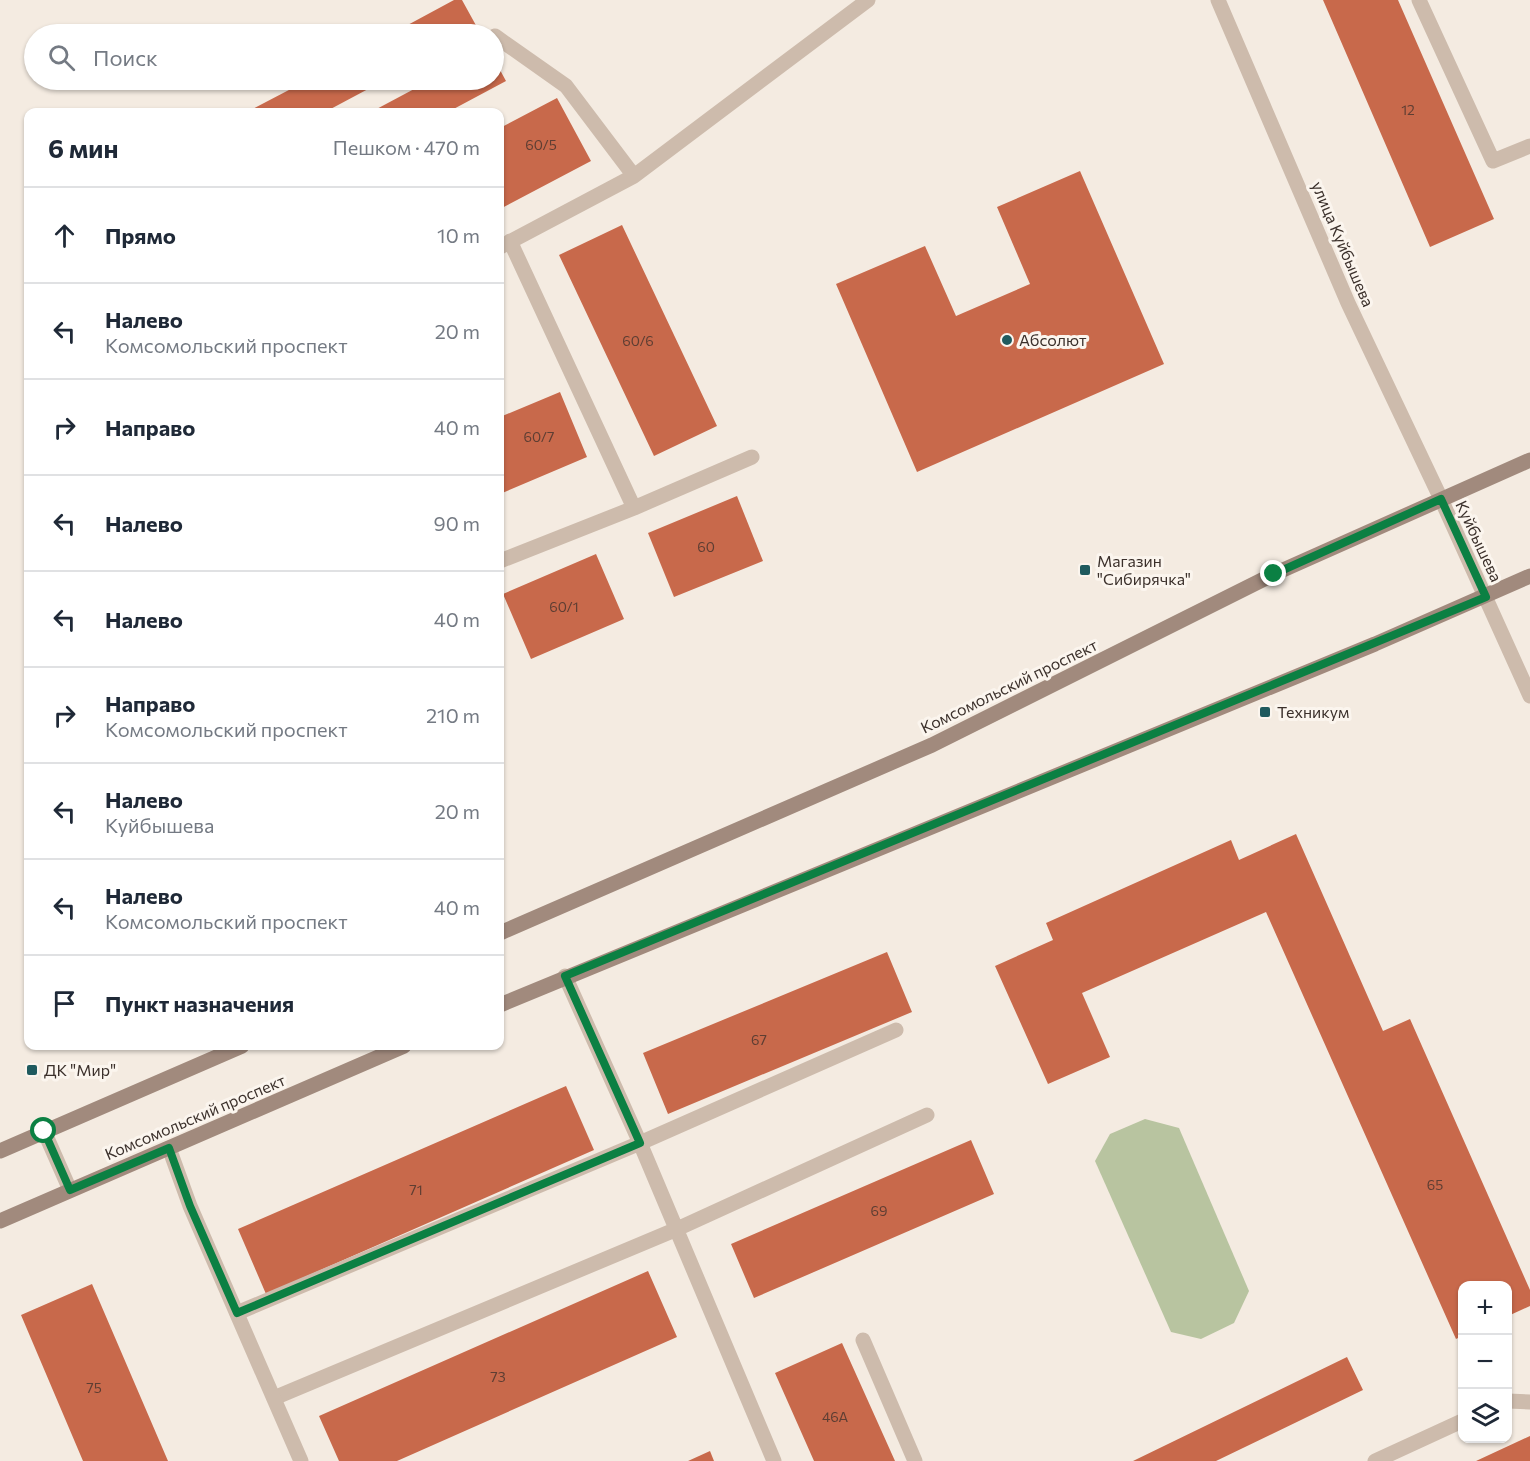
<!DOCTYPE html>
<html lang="ru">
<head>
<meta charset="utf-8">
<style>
  body { margin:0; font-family:Commissioner,sans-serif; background:#f2f2f3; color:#1f2937 }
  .controls { position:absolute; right:18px; bottom:18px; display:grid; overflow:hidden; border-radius:12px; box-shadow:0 2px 4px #0004 }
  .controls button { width:54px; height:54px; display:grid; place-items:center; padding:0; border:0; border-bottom:2px solid #e0e1e3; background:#fff; color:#1f2937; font:30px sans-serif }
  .stop { position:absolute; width:18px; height:18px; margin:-14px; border:4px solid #0b8043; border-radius:50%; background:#fff }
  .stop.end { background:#0b8043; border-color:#fff; box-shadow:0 2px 6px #0008 }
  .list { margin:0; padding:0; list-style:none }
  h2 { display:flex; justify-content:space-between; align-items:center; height:78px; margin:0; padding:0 24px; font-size:26px }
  h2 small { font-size:20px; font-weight:400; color:#747a83 }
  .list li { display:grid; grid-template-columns:39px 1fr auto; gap:18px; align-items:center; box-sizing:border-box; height:96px; padding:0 24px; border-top:2px solid #e0e1e3 }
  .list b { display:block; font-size:22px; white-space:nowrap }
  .list p { margin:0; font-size:20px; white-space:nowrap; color:#747a83 }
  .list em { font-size:20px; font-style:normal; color:#747a83 }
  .icon { flex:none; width:33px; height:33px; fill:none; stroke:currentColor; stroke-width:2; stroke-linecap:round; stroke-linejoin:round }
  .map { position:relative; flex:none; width:1530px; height:1461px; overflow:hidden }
  .search { position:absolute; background:#fff; box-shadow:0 2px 4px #0004; left:24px; top:24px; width:480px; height:66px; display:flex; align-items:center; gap:15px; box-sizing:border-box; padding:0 21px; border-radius:33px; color:#747a83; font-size:22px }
  .panel { position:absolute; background:#fff; box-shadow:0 2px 4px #0004; left:24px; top:108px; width:480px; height:942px; border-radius:12px }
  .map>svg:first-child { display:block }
  .green { fill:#b8c4a0 }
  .building { fill:#c8694b }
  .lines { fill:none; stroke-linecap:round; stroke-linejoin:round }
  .service { stroke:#cdbbac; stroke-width:15 }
  .minor { stroke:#cdbbac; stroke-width:15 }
  .tertiary { stroke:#cdbbac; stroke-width:15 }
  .secondary { stroke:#a18a7d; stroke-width:15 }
  .route { stroke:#0b8043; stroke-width:8 }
  .poi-dot { fill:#1f5a5e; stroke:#fbf5ee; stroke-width:2 }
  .labels { text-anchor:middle; stroke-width:6; stroke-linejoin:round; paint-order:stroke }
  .number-label { font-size:14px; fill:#5e3e33 }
  .street-label { font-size:16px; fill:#3b302b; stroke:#fbf5ee }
  .poi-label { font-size:16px; fill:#3b302b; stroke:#fbf5ee; text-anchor:start }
</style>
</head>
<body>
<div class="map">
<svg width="1530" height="1461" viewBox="0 0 1530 1461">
  <rect width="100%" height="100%" fill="#f4ebe1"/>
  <path class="green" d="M1145 1119 1179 1128 1249 1291 1234 1323 1201 1339 1171 1332 1095 1161 1110 1134Z"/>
  <path class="building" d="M454 0H462L478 29 468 34H391Z
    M1323 0H1398L1494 219 1430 247Z
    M494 59 506 81 448 112H371L431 80H494Z
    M308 80H385L325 112H247Z
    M557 98 591 161 500 209V128Z
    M1080 171 1164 364 917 472 836 284 925 246 956 316 1030 284 997 207Z
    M622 225 717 426 654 456 559 255Z
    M560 392 587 457 500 494V417Z
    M737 496 763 561 674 597 648 533Z
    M596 554 624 619 531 659 503 594Z
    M1296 834 1383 1031 1410 1019 1530 1290V1306L1508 1316V1286H1462V1336L1456 1339 1266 912 1082 993 1110 1057 1048 1084 995 966 1053 940 1046 923 1231 840 1239 860Z
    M887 952 912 1012 668 1114 643 1053Z
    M566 1086 594 1150 266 1294 238 1229Z
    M971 1140 994 1194 754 1298 731 1244Z
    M648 1271 677 1337 397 1461H339L319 1416Z
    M92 1284 168 1461H83L21 1315Z
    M842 1343 895 1461H814L775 1373Z
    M1347 1357 1363 1390 1216 1461H1133Z
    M1530 1436V1461H1476Z
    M710 1451 714 1461H688Z"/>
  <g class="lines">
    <path class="service" d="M1419 0 1493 161 1530 146
      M495 36 566 86 634 176
      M510 241 634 508
      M500 247 634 176 868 0
      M500 561 634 508 752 457
      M565 976 640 1143 774 1461
      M237 1313 640 1143 896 1030
      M863 1340 915 1461
      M274 1398 677 1229 927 1115
      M1508 1401 1530 1402
      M1375 1461 1462 1421"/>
    <path class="minor" d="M1441 499 1530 696
      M44 1131 70 1190
      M169 1148 190 1206 301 1461"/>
    <path class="tertiary" d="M1218 0 1348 303 1441 499"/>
    <path class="secondary" d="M500 933 932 745 1274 574 1530 460
      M500 1005 1375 644 1530 576
      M0 1151 242 1046
      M0 1221 404 1046"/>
  </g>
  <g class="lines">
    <path class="route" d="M44 1131 70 1190 169 1148 190 1206 237 1313 640 1143 565 976 1486 597 1441 499 1274 574"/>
  </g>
  <g class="poi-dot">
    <circle cx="1007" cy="340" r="6"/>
    <rect x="1079" y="564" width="12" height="12" rx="3"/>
    <rect x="1259" y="706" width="12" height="12" rx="3"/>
    <rect x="26" y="1064" width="12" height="12" rx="3"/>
  </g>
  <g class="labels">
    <g class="number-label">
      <text x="1408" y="115">12</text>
      <text x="541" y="150">60/5</text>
      <text x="638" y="346">60/6</text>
      <text x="539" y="442">60/7</text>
      <text x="706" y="552">60</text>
      <text x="564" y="612">60/1</text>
      <text x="759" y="1045">67</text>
      <text x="1435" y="1190">65</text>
      <text x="416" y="1195">71</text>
      <text x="879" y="1216">69</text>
      <text x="498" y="1382">73</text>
      <text x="94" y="1393">75</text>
      <text x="835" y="1422">46А</text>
    </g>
    <g class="street-label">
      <text transform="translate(1343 244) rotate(67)" y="6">улица Куйбышева</text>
      <text transform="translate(1479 541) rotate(65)" y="6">Куйбышева</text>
      <text transform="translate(1009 686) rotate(-26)" y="6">Комсомольский проспект</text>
      <text transform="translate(195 1117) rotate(-23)" y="6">Комсомольский проспект</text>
    </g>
    <g class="poi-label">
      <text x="1019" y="346">Абсолют</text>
      <text x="1097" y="567">Магазин<tspan x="1097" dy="18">"Сибирячка"</tspan></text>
      <text x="1277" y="718">Техникум</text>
      <text x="44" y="1076">ДК "Мир"</text>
    </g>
  </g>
</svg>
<div class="controls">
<button>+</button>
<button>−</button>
<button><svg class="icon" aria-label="layers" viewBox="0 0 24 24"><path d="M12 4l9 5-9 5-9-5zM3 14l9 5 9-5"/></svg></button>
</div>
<div class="stop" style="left:44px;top:1131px"></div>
<div class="stop end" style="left:1274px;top:574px"></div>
<div class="search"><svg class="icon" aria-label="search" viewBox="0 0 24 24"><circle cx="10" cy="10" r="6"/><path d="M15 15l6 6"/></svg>Поиск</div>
<section class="panel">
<h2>6 мин<small>Пешком · 470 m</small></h2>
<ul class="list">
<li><svg class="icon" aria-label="ahead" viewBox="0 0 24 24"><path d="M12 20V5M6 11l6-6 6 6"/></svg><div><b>Прямо</b></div><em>10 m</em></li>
<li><svg class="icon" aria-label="left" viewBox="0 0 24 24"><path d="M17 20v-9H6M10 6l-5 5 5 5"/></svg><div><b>Налево</b><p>Комсомольский проспект</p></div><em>20 m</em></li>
<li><svg class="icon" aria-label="right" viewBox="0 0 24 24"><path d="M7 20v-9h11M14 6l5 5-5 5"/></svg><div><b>Направо</b></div><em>40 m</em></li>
<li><svg class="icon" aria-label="left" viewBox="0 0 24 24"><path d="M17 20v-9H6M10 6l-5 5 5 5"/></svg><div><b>Налево</b></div><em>90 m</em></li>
<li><svg class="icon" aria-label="left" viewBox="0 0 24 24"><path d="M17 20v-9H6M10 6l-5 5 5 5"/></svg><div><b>Налево</b></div><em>40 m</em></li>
<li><svg class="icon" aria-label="right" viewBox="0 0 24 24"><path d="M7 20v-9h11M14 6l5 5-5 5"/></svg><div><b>Направо</b><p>Комсомольский проспект</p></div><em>210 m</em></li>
<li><svg class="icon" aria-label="left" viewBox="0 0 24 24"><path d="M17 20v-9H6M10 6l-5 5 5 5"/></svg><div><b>Налево</b><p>Куйбышева</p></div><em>20 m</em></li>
<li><svg class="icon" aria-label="left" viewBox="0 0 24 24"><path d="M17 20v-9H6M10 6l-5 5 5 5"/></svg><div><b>Налево</b><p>Комсомольский проспект</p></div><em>40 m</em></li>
<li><svg class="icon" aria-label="arrive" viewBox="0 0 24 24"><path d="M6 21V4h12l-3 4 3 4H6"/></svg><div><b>Пункт назначения</b></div></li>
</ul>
</section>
</div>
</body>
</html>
